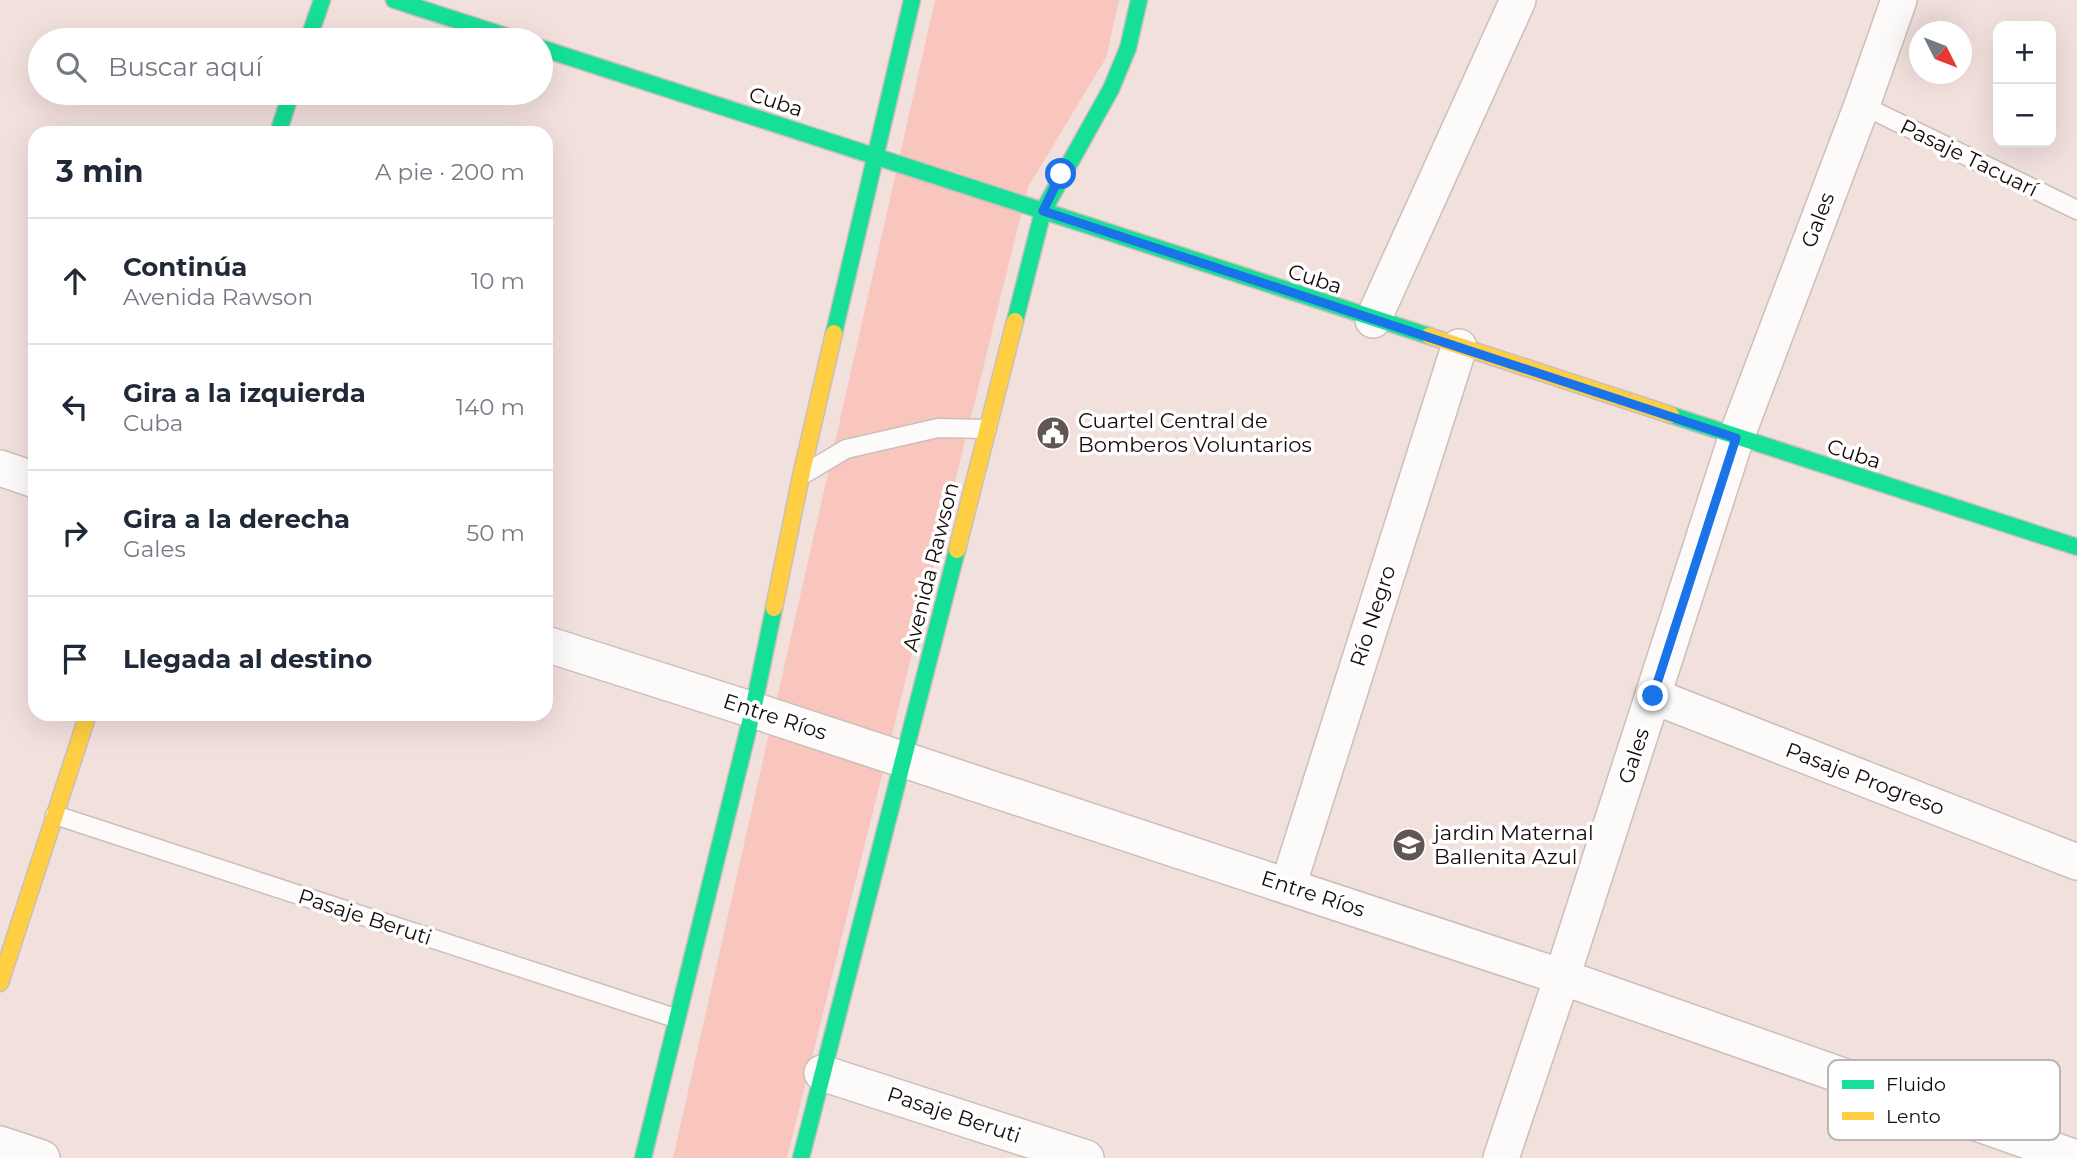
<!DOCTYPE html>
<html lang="es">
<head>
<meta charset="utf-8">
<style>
  body { margin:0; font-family:Montserrat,sans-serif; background:#f2f2f3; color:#1f2937 }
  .controls { position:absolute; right:21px; top:21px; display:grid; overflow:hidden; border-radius:14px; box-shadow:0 7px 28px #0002 }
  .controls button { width:63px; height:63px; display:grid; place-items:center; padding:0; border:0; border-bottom:2px solid #e0e1e3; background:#fff; color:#1f2937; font:35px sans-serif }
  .compass { position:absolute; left:1909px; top:21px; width:63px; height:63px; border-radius:50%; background:#fff; box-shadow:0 7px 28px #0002; rotate:132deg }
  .stop { position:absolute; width:21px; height:21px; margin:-16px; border:5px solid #1a73e8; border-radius:50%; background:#fff }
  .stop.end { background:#1a73e8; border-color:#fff; box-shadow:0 2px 7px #0008 }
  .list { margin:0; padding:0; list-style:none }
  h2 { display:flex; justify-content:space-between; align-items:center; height:91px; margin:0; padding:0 28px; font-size:30px }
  h2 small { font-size:23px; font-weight:400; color:#747a83 }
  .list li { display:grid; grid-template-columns:46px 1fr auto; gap:21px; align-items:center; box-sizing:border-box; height:126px; padding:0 28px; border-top:2px solid #e0e1e3 }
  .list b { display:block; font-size:26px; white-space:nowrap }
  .list p { margin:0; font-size:23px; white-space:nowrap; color:#747a83 }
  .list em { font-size:23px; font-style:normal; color:#747a83 }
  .icon { flex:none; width:38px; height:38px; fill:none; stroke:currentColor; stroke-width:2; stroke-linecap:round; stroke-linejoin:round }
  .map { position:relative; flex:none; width:2077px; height:1158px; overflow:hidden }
  .search { position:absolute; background:#fff; box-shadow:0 7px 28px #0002; left:28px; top:28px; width:525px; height:77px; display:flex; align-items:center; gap:18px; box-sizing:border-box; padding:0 24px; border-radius:38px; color:#747a83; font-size:26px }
  .panel { position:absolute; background:#fff; box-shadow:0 7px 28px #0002; left:28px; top:126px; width:525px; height:595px; border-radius:21px }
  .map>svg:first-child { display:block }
  .green { fill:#f9c6bd }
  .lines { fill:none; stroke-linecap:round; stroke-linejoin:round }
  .lane-casing { stroke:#ccbebb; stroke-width:21 }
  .street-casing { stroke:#ccbebb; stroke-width:38 }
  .fast-casing { stroke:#ccbebb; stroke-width:19 }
  .slow-casing { stroke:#ccbebb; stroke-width:19 }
  .lane { stroke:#fdfafa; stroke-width:18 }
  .street { stroke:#fdfafa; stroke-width:35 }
  .fast { stroke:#16e098; stroke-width:16 }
  .slow { stroke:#ffcf43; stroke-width:16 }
  .route { stroke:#1a73e8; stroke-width:9 }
  .labels { text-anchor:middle; stroke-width:7; stroke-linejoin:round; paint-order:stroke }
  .street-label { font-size:21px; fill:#150b09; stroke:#fff }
  .poi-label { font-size:21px; fill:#150b09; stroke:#fff; text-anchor:start }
  .key { fill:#fff; stroke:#b9b6b5; stroke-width:2 }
  .key-label { font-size:19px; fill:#150b09 }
</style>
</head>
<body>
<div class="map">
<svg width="2077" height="1158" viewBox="0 0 2077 1158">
  <rect width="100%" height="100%" fill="#f2e0dd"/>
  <path class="green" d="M935 0H1119L1106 58 1028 187 787 1158H673Z"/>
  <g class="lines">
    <defs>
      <path id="lane" d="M1862 105 2077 210
        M804 474 846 449 938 428 987 429
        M55 815 675 1018"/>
      <path id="street" d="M1373 320 1518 0
        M0 468 35 480
        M546 644 753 710 1562 977 2076 1158
        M1653 696 2077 862
        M1288 886 1459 347
        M822 1073 1086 1158
        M0 1144 42 1158
        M1501 1158 1562 977 1736 438 1862 105 1899 0"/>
      <path id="fast" d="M394 0 518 40
        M308 40 322 0
        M541 48 1429 336
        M278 133 291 93
        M1015 321 1043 211 1111 89 1128 48 1139 0
        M834 333 912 0
        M1671 415 2077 547
        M643 1158 753 710 774 608
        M801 1158 957 550"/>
      <path id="slow" d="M1429 336 1671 415
        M957 550 1015 321
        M774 608 801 476 834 333
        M0 983 88 714"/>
    </defs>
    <use href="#lane" class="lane-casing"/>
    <use href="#street" class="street-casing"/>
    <use href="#fast" class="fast-casing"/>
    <use href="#slow" class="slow-casing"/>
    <use href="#lane" class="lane"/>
    <use href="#street" class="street"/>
    <use href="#fast" class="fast"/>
    <use href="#slow" class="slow"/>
  </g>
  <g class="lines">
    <path class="route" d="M1061 174 1043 211 1736 438 1653 696"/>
  </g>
  <defs>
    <symbol id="civic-disc" viewBox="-11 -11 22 22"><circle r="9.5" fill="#625653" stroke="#fff"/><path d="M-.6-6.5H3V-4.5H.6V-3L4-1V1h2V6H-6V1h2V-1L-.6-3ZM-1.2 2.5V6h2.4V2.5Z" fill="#fff"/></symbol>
    <symbol id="school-disc" viewBox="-11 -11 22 22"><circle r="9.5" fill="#625653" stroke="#fff"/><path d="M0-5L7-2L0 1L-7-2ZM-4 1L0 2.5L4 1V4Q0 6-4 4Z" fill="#fff"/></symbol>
  </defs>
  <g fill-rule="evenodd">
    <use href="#civic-disc" x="1034" y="414" width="38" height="38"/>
    <use href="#school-disc" x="1390" y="826" width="38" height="38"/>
  </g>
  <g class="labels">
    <g class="street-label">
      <text transform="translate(776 102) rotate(18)" y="7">Cuba</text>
      <text transform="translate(1969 158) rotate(26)" y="7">Pasaje Tacuarí</text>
      <text transform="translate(1818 220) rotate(-69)" y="7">Gales</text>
      <text transform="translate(1315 279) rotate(18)" y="7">Cuba</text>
      <text transform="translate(1854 454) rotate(18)" y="7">Cuba</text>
      <text transform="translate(931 567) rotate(-76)" y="7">Avenida Rawson</text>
      <text transform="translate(1373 616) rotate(-72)" y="7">Río Negro</text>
      <text transform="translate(775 717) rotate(18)" y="7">Entre Ríos</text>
      <text transform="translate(1634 756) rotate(-72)" y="7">Gales</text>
      <text transform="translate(1865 779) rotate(21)" y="7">Pasaje Progreso</text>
      <text transform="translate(1313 894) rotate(18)" y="7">Entre Ríos</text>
      <text transform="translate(365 917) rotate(18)" y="7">Pasaje Beruti</text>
      <text transform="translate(954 1115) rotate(18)" y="7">Pasaje Beruti</text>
    </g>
    <g class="poi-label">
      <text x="1078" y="428">Cuartel Central de<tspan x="1078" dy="24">Bomberos Voluntarios</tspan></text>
      <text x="1434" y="840">jardin Maternal<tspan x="1434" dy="24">Ballenita Azul</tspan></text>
    </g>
  </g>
  <rect x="1828" y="1060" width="232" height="80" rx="10" class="key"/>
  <rect x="1842" y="1080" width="32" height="9" fill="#16e098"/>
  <rect x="1842" y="1112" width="32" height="8" fill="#ffcf43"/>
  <g class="key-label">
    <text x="1886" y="1091">Fluido</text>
    <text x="1886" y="1123">Lento</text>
  </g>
</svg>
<div class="controls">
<button>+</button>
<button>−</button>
</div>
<svg class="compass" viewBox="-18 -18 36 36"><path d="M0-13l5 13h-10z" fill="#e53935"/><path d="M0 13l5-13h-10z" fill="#747a83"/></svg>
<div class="stop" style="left:1061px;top:174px"></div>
<div class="stop end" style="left:1653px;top:696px"></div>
<div class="search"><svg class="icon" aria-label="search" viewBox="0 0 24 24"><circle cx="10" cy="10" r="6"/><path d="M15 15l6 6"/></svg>Buscar aquí</div>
<section class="panel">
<h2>3 min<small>A pie · 200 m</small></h2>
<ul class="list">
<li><svg class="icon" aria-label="ahead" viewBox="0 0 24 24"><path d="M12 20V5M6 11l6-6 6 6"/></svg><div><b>Continúa</b><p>Avenida Rawson</p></div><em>10 m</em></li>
<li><svg class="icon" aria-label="left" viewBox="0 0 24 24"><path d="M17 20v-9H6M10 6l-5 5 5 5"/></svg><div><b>Gira a la izquierda</b><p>Cuba</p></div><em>140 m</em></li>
<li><svg class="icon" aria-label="right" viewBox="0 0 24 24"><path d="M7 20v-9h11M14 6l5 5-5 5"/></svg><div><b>Gira a la derecha</b><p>Gales</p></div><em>50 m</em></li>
<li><svg class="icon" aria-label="arrive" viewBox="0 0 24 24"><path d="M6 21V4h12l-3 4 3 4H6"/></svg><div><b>Llegada al destino</b></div></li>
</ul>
</section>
</div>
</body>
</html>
